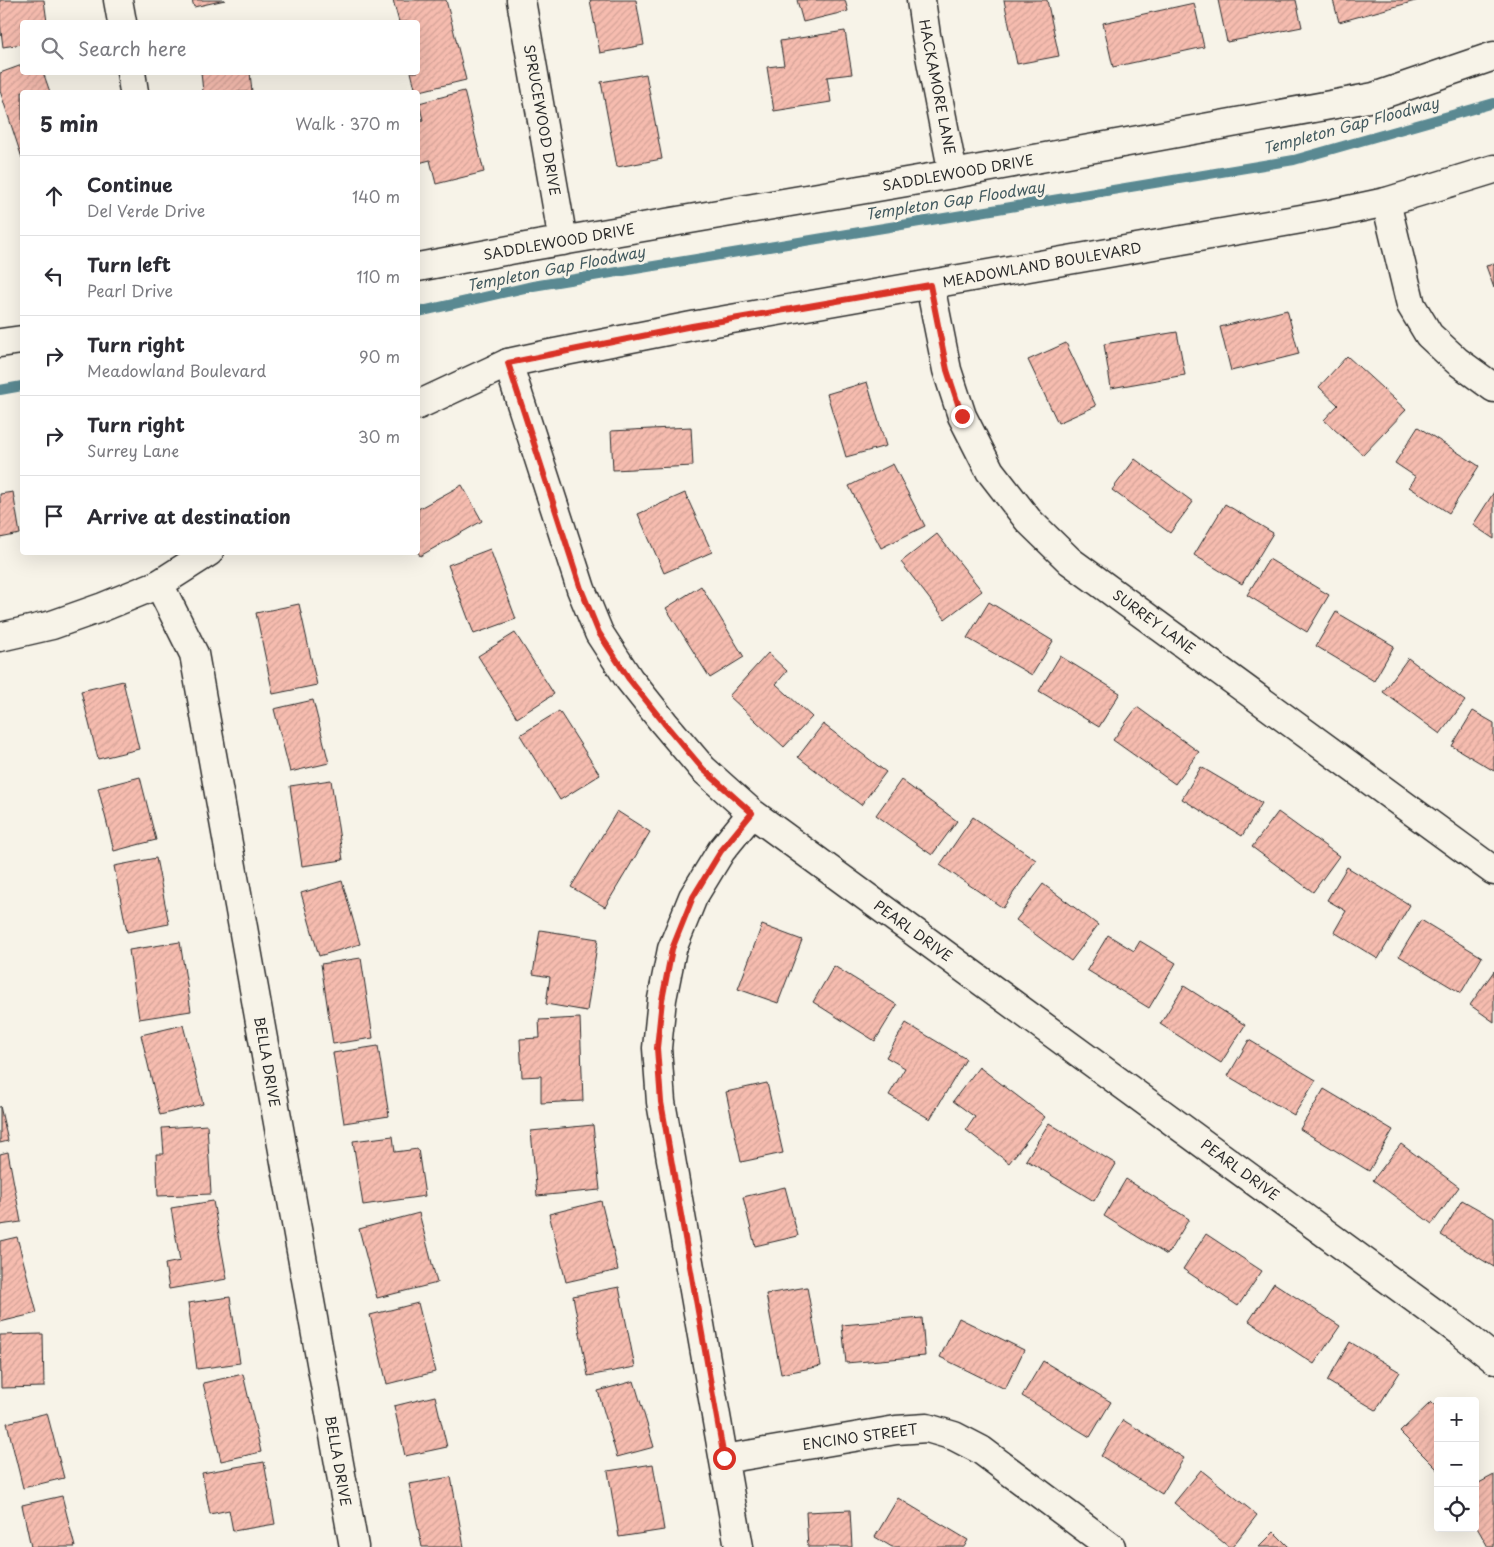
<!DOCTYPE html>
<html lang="en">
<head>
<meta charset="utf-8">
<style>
  body { margin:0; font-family:"Playpen Sans",sans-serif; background:#f7f7f7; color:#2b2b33 }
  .controls { position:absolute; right:15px; bottom:15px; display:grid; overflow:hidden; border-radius:5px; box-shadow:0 5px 20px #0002 }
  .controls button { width:45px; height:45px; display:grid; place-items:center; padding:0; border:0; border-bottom:1px solid #e1e1e2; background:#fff; color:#2b2b33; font:25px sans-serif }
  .stop { position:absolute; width:15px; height:15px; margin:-11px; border:4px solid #d93025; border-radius:50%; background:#fff }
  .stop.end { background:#d93025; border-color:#fff; box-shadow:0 1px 5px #0008 }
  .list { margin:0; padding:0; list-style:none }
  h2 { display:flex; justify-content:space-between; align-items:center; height:65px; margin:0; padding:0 20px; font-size:21px }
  h2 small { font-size:16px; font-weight:400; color:#7c7c81 }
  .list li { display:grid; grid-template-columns:32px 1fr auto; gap:15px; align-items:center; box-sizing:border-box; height:80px; padding:0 20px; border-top:1px solid #e1e1e2 }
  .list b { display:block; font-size:19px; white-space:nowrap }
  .list p { margin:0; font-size:16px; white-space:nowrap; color:#7c7c81 }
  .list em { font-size:16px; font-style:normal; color:#7c7c81 }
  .icon { flex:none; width:28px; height:28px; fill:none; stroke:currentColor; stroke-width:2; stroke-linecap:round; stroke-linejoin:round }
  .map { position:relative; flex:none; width:1494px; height:1547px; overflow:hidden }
  .search { position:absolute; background:#fff; box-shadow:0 5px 20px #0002; left:20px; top:20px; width:400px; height:55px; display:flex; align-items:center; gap:12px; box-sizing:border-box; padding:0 18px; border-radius:5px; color:#7c7c81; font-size:19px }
  .panel { position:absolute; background:#fff; box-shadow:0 5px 20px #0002; left:20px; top:90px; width:400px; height:465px; border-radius:5px }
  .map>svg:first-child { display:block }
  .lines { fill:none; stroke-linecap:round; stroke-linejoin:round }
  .stream { stroke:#5a8992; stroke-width:10 }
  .building { fill:url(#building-hatch); stroke:#2b2b2b }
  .minor-casing { stroke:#2b2b2b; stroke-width:31 }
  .tertiary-casing { stroke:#2b2b2b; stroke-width:31 }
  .minor { stroke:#f7f3e8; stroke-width:28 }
  .tertiary { stroke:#f7f3e8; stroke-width:28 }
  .route { stroke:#d93025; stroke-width:6 }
  .labels { text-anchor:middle; stroke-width:5; stroke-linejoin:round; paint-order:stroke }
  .street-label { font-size:14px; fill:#2b2b2b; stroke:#f7f3e8 }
  .water-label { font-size:15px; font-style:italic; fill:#435a5f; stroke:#f7f3e8 }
</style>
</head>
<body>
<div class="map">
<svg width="1494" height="1547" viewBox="0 0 1494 1547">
  <defs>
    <pattern id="building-hatch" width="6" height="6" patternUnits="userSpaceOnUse" patternTransform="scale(1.25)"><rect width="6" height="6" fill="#f6bcaf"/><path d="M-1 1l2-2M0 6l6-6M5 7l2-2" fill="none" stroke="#d3a297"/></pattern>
  </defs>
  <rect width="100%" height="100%" fill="#f7f3e8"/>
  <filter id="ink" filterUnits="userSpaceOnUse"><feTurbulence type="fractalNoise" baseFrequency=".02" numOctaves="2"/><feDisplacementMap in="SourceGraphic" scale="10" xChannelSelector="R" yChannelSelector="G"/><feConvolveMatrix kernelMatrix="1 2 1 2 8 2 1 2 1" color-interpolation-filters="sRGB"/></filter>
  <g filter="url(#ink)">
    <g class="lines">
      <path class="stream" d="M418 312 533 286 1294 160 1494 103
        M0 390 22 386"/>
    </g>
    <path class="building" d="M0 0H44L47 22H22V44L3 47 0 23Z
      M192 0H225L194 7Z
      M393 0H446L466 80 416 92 411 72H418V22H399Z
      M590 0H636L644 45 600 53Z
      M797 0H845L848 11 803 22Z
      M1004 0H1047L1059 56 1017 64Z
      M1218 0H1296L1302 27 1227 42Z
      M1333 0H1419L1339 22Z
      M1194 3 1204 47 1113 67 1103 23Z
      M845 31 852 74 827 77 831 102 774 111 767 67 784 65 780 41Z
      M22 65V72H43L50 92H22V158L0 91V73Z
      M201 72H250L252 92H203Z
      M646 74 662 159 617 167 601 82Z
      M464 91 484 172 436 184 430 160 419 163 418 156V122L423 120 419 103Z
      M1494 264V288L1486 266Z
      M1287 310 1299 354 1231 371 1220 327Z
      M1177 332 1185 375 1111 388 1104 344Z
      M1066 343 1096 406 1058 423 1028 360Z
      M1347 356 1406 410 1363 455 1324 420 1338 405 1319 387Z
      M867 382 886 446 846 457 827 394Z
      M691 427 693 466 613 470 611 431Z
      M1418 427 1479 466 1449 513 1409 487 1416 477 1395 463Z
      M1135 459 1193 502 1170 533 1112 490Z
      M893 464 925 526 881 548 849 486Z
      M462 485 482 521 420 556 418 552V509Z
      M13 492 20 534 0 538V494Z
      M1494 492V539L1473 525Z
      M685 493 712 552 664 573 638 514Z
      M1225 504 1273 533 1242 584 1194 555Z
      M937 534 982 591 945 619 901 562Z
      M490 549 516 619 474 634 448 565Z
      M1269 559 1329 595 1307 632 1247 595Z
      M701 586 744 657 710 678 666 608Z
      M989 602 1053 641 1032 675 967 638Z
      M299 604 317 685 273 694 256 613Z
      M1336 612 1394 646 1374 681 1316 646Z
      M515 633 554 694 517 718 478 656Z
      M768 653 787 671 776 684 812 717 784 747 729 696Z
      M1060 656 1120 693 1099 727 1039 691Z
      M1408 658 1465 701 1440 734 1383 692Z
      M123 681 139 749 98 759 81 691Z
      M313 700 329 763 290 772 274 709Z
      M1137 707 1199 752 1175 784 1113 740Z
      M559 711 600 775 560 800 520 735Z
      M1473 711 1494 723V771L1452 746Z
      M823 724 886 772 861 805 798 757Z
      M1201 767 1262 803 1242 836 1182 799Z
      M140 777 156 840 114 851 98 788Z
      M331 780 343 860 302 866 290 786Z
      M901 780 957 821 932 855 876 815Z
      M617 811 650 832 605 907 571 887Z
      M1278 812 1339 856 1313 892 1252 847Z
      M973 817 1036 860 1003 908 940 865Z
      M156 858 169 924 127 932 114 866Z
      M1347 867 1410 905 1378 959 1334 932 1346 911 1327 900Z
      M342 881 360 944 319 956 301 893Z
      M1043 884 1098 925 1071 961 1016 920Z
      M1421 920 1482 957 1461 993 1399 956Z
      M762 925 802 940 778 1003 738 989Z
      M540 930 598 939 587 1011 546 1004 550 977 533 974Z
      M1108 935 1134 951 1140 941 1176 963 1149 1008 1087 970Z
      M180 942 191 1011 139 1019 129 950Z
      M361 958 373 1038 333 1044 321 964Z
      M834 966 897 1005 875 1041 813 1002Z
      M1494 971V1022L1470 1005Z
      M1184 986 1245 1025 1221 1063 1160 1024Z
      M580 1018 583 1101 541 1103V1076L522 1077 520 1039 540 1038 539 1020Z
      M906 1023 966 1059 930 1119 889 1095 905 1068 886 1057Z
      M183 1025 203 1104 160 1115 141 1035Z
      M1249 1040 1316 1080 1294 1115 1228 1076Z
      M378 1046 389 1116 344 1123 333 1053Z
      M979 1067 1045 1117 1009 1163 966 1130 975 1117 953 1101Z
      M767 1083 783 1153 741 1162 726 1092Z
      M1324 1089 1393 1130 1369 1171 1300 1129Z
      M0 1106 8 1141 0 1143Z
      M1049 1123 1116 1164 1094 1201 1026 1160Z
      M207 1125 211 1194 158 1196 156 1154H164L162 1128Z
      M593 1125 600 1190 537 1196 531 1131Z
      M393 1136 395 1152 418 1149 425 1196 363 1205 353 1141Z
      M1401 1144 1459 1187 1432 1224 1373 1180Z
      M8 1152 21 1222 0 1225V1154Z
      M1126 1179 1189 1219 1167 1255 1104 1216Z
      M785 1187 798 1236 755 1246 743 1197Z
      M1462 1200 1494 1218V1267L1441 1235Z
      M213 1201 227 1279 169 1289 165 1264 180 1261 171 1208Z
      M601 1201 618 1270 566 1282 549 1214Z
      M419 1213 437 1283 377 1298 359 1229Z
      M1206 1234 1262 1271 1238 1306 1183 1269Z
      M17 1237 37 1313 0 1322V1241Z
      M1274 1283 1340 1326 1314 1364 1249 1321Z
      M619 1287 635 1367 588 1376 573 1296Z
      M807 1287 821 1366 781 1374 766 1294Z
      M230 1297 240 1363 197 1369 188 1303Z
      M418 1303 435 1372 387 1384 370 1315Z
      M922 1318 925 1356 846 1363 842 1325Z
      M959 1318 1024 1350 1005 1389 940 1357Z
      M43 1334 44 1387 1 1388 0 1335Z
      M1350 1342 1400 1372 1376 1410 1327 1381Z
      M1043 1361 1111 1402 1090 1437 1022 1396Z
      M243 1374 261 1452 221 1461 203 1383Z
      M634 1381 654 1447 617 1457 598 1391Z
      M435 1396 447 1447 405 1456 394 1406Z
      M1431 1402 1438 1409V1470L1400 1432Z
      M47 1413 64 1478 23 1488 7 1423Z
      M1123 1420 1184 1458 1162 1494 1101 1456Z
      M264 1462 275 1524 233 1531 229 1510 210 1514 202 1473Z
      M653 1464 664 1530 619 1537 608 1471Z
      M1201 1470 1257 1515 1232 1547H1229L1174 1503Z
      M1494 1475V1547H1488L1475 1524V1485Z
      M451 1477 464 1547H422L409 1484Z
      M62 1496 75 1547H31L22 1505Z
      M898 1498 968 1540 964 1547H892L875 1537Z
      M850 1510 852 1547H808L806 1512Z
      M1274 1532 1289 1547H1259Z"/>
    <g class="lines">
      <defs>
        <path id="minor" d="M118 0 122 22
          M521 0 563 241
          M921 0 926 35 953 174
          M131 72 134 92
          M1386 202 1411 305 1429 335 1457 361 1494 388
          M418 267 526 247 953 174 1374 97 1494 56
          M930 285 947 370 962 416 990 471 1028 520 1070 561 1494 871
          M0 343 22 340
          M508 363 581 589 599 633 629 679 664 723 703 769 752 813 1463 1334 1494 1359
          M159 584 194 654 354 1547
          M724 1459 896 1430 927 1428 954 1436 981 1450 1111 1547
          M739 1547 661 1102 657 1048 662 999 672 949 693 897 721 851 752 813"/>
        <path id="tertiary" d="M418 405 508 363 545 355 692 326 1330 214 1386 202 1494 169
          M0 637 52 625 103 607 159 584 209 552"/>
      </defs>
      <use href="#minor" class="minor-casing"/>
      <use href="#tertiary" class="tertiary-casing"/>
      <use href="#minor" class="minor"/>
      <use href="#tertiary" class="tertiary"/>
    </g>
  </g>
  <g class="lines" filter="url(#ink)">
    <path class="route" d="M724 1458 661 1102 657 1048 662 1000 672 949 693 897 721 851 752 813 703 769 664 723 629 679 599 633 581 589 508 363 692 326 930 285 947 370 962 416"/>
  </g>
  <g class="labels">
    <g class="street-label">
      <text transform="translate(937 87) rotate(79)" y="5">HACKAMORE LANE</text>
      <text transform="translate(542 120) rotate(80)" y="5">SPRUCEWOOD DRIVE</text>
      <text transform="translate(958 173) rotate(-10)" y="5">SADDLEWOOD DRIVE</text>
      <text transform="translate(559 242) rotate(-10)" y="5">SADDLEWOOD DRIVE</text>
      <text transform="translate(1042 265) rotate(-10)" y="5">MEADOWLAND BOULEVARD</text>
      <text transform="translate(1154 622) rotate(36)" y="5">SURREY LANE</text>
      <text transform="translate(913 931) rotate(36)" y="5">PEARL DRIVE</text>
      <text transform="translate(267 1062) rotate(80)" y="5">BELLA DRIVE</text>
      <text transform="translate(1240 1170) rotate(36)" y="5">PEARL DRIVE</text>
      <text transform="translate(860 1437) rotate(-8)" y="5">ENCINO STREET</text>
      <text transform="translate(338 1461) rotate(80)" y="5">BELLA DRIVE</text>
    </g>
    <g class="water-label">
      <text transform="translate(1351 126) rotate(-15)" y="5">Templeton Gap Floodway</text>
      <text transform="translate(955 201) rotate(-9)" y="5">Templeton Gap Floodway</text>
      <text transform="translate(556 269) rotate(-11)" y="5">Templeton Gap Floodway</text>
    </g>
  </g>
</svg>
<div class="controls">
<button>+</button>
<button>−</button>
<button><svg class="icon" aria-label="locate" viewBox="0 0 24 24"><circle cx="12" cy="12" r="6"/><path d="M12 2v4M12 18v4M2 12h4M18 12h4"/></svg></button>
</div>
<div class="stop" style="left:724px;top:1458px"></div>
<div class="stop end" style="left:962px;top:416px"></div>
<div class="search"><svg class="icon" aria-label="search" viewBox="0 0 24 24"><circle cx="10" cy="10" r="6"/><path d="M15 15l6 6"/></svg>Search here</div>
<section class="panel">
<h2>5 min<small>Walk · 370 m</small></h2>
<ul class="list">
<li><svg class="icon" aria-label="ahead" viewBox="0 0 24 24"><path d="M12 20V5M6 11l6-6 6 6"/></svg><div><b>Continue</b><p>Del Verde Drive</p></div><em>140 m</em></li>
<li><svg class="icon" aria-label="left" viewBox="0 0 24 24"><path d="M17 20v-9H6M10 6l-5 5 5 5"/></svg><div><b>Turn left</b><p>Pearl Drive</p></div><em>110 m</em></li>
<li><svg class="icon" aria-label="right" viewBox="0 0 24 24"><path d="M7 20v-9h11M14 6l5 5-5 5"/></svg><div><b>Turn right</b><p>Meadowland Boulevard</p></div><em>90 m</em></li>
<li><svg class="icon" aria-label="right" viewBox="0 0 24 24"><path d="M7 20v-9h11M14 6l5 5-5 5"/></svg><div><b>Turn right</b><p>Surrey Lane</p></div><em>30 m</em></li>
<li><svg class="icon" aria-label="arrive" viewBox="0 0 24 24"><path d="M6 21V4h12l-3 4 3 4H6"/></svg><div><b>Arrive at destination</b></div></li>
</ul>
</section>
</div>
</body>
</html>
